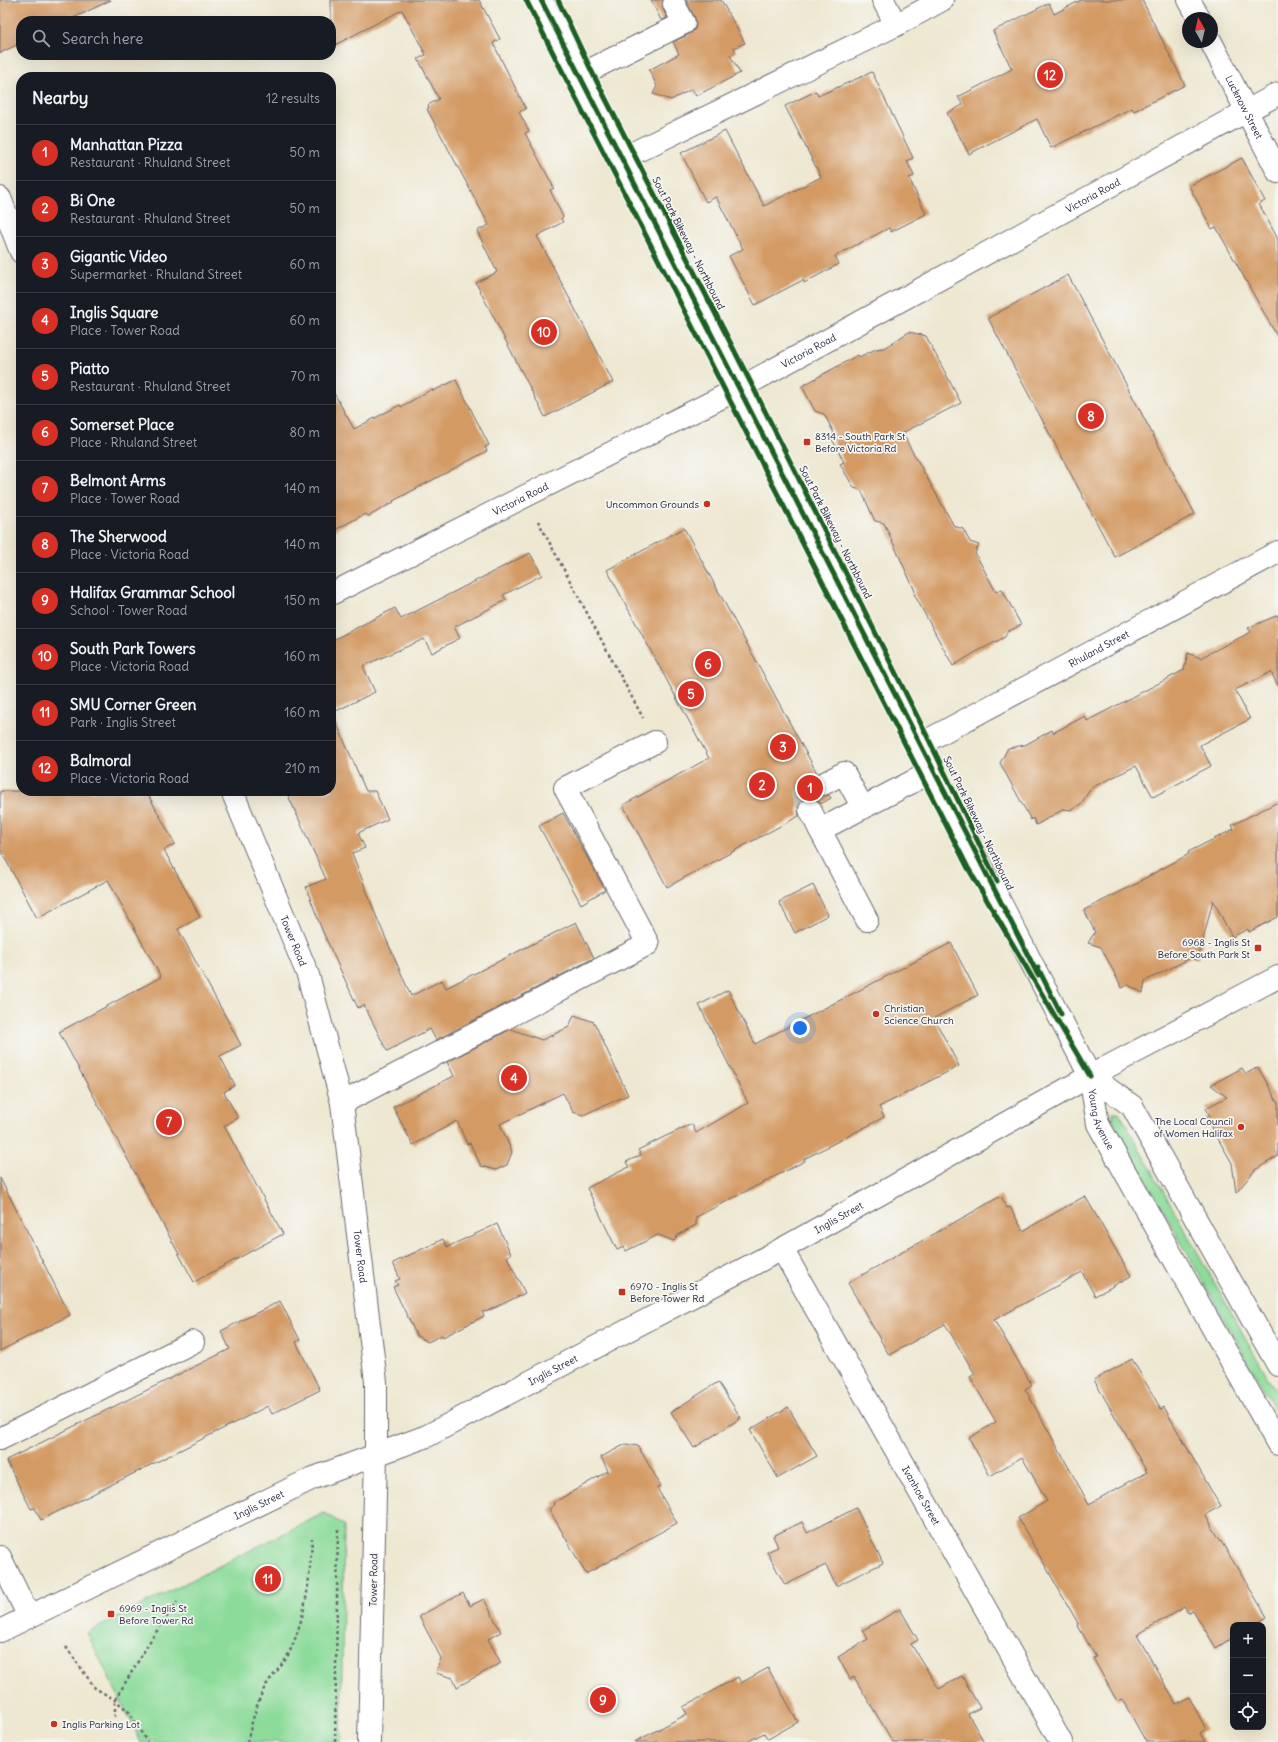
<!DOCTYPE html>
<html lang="en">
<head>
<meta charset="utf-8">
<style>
  body { margin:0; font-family:Delius,sans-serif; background:#242831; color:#f1f3f6 }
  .controls { position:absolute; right:12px; bottom:12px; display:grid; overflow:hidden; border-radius:8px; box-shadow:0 4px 16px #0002 }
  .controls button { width:36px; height:36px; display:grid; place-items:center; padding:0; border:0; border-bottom:1px solid #363941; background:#171b24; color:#f1f3f6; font:20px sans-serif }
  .compass { position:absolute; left:1182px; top:12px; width:36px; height:36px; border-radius:50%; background:#171b24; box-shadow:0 4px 16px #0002; rotate:352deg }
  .you { position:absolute; left:800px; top:1028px; width:14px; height:14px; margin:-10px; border:3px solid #fff; border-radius:50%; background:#1a73e8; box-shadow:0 0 0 6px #1a73e833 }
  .badge { display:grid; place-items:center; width:26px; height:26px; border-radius:50%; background:#d93025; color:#fff; font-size:13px; font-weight:700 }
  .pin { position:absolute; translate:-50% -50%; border:2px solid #fff; box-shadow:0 1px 4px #0006 }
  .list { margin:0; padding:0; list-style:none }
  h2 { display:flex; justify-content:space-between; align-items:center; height:52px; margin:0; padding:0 16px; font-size:17px }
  h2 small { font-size:13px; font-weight:400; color:#9ea1a6 }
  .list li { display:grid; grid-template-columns:26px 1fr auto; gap:12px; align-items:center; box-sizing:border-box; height:56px; padding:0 16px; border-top:1px solid #363941 }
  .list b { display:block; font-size:15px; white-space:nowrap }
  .list p { margin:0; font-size:13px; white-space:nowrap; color:#9ea1a6 }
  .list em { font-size:13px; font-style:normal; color:#9ea1a6 }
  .icon { flex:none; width:22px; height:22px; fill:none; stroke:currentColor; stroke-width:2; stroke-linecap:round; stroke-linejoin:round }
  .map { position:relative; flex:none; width:1278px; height:1742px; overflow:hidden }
  .search { position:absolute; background:#171b24; box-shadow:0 4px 16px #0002; left:16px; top:16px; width:320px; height:44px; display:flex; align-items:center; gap:10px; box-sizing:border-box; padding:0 14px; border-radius:16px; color:#9ea1a6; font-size:15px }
  .panel { position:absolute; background:#171b24; box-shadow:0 4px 16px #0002; left:16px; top:72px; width:320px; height:724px; border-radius:16px }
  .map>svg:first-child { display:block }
  .green { fill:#8cdb9a; stroke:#577e6a }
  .building { fill:#d39a63 }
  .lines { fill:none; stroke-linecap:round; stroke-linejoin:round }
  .minor-tunnel { stroke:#c5c0b4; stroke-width:22; stroke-dasharray:22 11; stroke-linecap:butt }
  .minor-casing { stroke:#696770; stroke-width:24 }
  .path { stroke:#696770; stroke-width:2.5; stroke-dasharray:3 3; stroke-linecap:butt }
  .minor { stroke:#fff; stroke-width:22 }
  .cycleway-casing { stroke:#f6f6f2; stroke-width:8 }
  .cycleway { stroke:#1b5e20; stroke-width:5 }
  .poi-dot { fill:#c8321e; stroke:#f6f6f2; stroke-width:1.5 }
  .labels { text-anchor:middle; stroke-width:3.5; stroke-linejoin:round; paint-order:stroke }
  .street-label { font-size:10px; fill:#22223b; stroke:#f6f6f2 }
  .poi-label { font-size:10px; fill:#22223b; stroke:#f6f6f2; text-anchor:start }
</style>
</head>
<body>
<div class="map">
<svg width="1278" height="1742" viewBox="0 0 1278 1742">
  <rect width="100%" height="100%" fill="#f6f6f2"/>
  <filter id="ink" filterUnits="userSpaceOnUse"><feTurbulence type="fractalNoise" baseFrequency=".025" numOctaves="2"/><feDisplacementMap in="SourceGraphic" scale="8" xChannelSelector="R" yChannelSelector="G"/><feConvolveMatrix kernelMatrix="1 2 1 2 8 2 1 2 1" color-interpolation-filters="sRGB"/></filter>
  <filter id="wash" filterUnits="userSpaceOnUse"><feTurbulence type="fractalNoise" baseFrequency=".012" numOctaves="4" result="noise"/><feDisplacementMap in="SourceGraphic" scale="16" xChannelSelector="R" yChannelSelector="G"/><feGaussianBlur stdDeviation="0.9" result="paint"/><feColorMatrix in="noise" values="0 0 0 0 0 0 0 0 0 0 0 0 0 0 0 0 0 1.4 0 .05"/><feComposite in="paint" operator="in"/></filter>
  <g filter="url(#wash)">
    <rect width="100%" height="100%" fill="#eee8d2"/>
    <path class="green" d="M1112 1112H1119L1278 1396V1415L1113 1121Z
      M324 1513 344 1525 341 1742H141L87 1633Z"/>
    <g id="blocks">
      <path class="building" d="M0 0H111L67 21H21V43L0 53Z
        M331 0H479L500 39 493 43 526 109 519 112 529 131 525 133 554 188 550 190 563 217 561 219 563 222 537 236 613 382 545 417 476 283 497 272 477 231 489 225 427 109 429 108 428 105 439 99 418 59 426 55 402 10 331 47Z
        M651 0H663V9L667 18 661 20Z
        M686 0H721L745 43 734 48 736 52 730 55 740 73 696 96 692 89 671 100 653 94 657 86 649 70 679 54 673 42 690 34 695 29 696 24 695 18Z
        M1081 0H1142L1185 85 1134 111 1132 108 1051 148 1037 119 969 154 947 113 963 105 958 97 1012 69 993 31 1049 3 1054 14Z
        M872 72 913 158 907 161 914 176 909 178 926 214 891 232 889 228 835 256 839 264 804 283 803 280 755 305 729 256 743 249 716 197 706 202 681 153 725 131 764 206 821 177 785 106 816 91 818 96Z
        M1242 158 1265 201 1259 204 1278 239V338L1216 227 1212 229 1189 186Z
        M1068 275 1195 514 1115 557 988 318Z
        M909 332 926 336 961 403 902 433 954 526 963 529 970 542 979 545 975 553 996 592 1002 589 1021 625 1007 632 1005 637 976 652 953 666 914 594 915 591 884 523 875 521 861 490 854 488 840 464 844 462 831 437 834 433 824 414 815 411 802 386 858 355 859 357 876 349 884 348Z
        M456 380 489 445 485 447 487 451 393 501 394 502 369 516 365 514 331 532V388L354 429 400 405 401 407 432 389 433 391Z
        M684 528 817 773 813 777 811 783 812 790 816 794 822 796 829 795 831 798 821 804 817 799 811 798 804 799 799 803 798 809 799 816 667 887 623 805 709 758 607 570Z
        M530 553 542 575 503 595 506 600 454 627 460 638 432 653 424 639 363 666 375 692 332 713 366 791H375L388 819 358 833 365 848 352 853 377 918 411 996 442 980 446 988 576 922 594 958 436 1040 430 1029 387 1051 364 1005 358 1008 322 930 306 887 326 879 286 791H331V641L395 608 401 619Z
        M1278 615V686L1271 672 1235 690 1250 719 1200 745 1211 766 1153 797 1136 766 1091 788 1081 804 1071 810 1064 809 1036 825 1033 818 1031 820 1000 763 1008 748 1025 745 1052 730 1053 733 1085 716 1087 721 1184 670 1188 653 1200 658 1251 632 1248 628Z
        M0 791H146L175 844 164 850 200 917 178 929 241 1045 220 1056 235 1085 224 1092 238 1118 224 1126 283 1234 194 1282 59 1032 161 977 108 880 37 918 0 849Z
        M1278 802V917L1249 932 1248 929 1232 937 1213 900 1198 960 1191 958 1145 981 1143 993 1128 985 1122 988 1101 947 1088 943 1095 932 1084 910 1140 882V881L1189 854 1188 852 1234 829 1232 825Z
        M563 813 605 890 581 904 539 826Z
        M813 885 828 915 795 933 779 902Z
        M951 943 978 995 934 1018 959 1066 879 1107 884 1117 875 1122 804 1159 805 1161 696 1217V1225L679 1234 674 1241 658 1235 626 1251 624 1247 617 1250 587 1188 629 1167 626 1162 641 1155 638 1150 666 1136 692 1124 696 1133 748 1103 699 1005 728 990 755 1044Z
        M574 1015 594 1022 628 1095 583 1115 573 1112 563 1093 500 1124 512 1152 507 1165 496 1170 481 1166 470 1143 467 1144 457 1121 413 1145 393 1107 454 1076 447 1062 511 1029 542 1040 569 1027Z
        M1258 1067 1278 1103V1156L1255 1170 1236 1193 1232 1163 1206 1118 1210 1116 1206 1108 1227 1097 1211 1085 1242 1068 1246 1074Z
        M0 1178 70 1315 0 1351Z
        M1001 1196 1007 1208 1010 1207 1023 1231 1085 1196 1131 1276 1095 1296 1082 1272 994 1320 1032 1385 1025 1389 1089 1504 1147 1472 1094 1380 1132 1359 1161 1409 1164 1407 1220 1506 1205 1515 1267 1617 1254 1625H1233V1637L1216 1648 1193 1610 1188 1613 1184 1607 1137 1635 1176 1704 1189 1697 1206 1729 1200 1733 1205 1742H1146L1122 1699 1117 1701 1093 1658 1096 1657 1078 1626 1079 1625 1018 1518 1047 1501 1022 1457 990 1476 969 1438 996 1422 970 1377 975 1374 945 1324 889 1355 848 1283Z
        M497 1224 511 1254 507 1257 525 1293 488 1311 482 1312 484 1316 443 1337 442 1335 428 1342 417 1336 393 1287 398 1285 395 1281 400 1279 393 1263 443 1239 447 1247Z
        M280 1301 300 1340 296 1342 320 1390 272 1414 268 1406 41 1520 35 1508 31 1509 6 1460 230 1349 221 1331Z
        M718 1382 741 1418 694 1448 671 1412Z
        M788 1407 817 1456 778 1478 750 1430Z
        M626 1444 638 1446 661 1486 657 1488 677 1523 586 1574 549 1509 555 1505 553 1503 608 1471 601 1457Z
        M856 1508 883 1563 836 1586 826 1565 785 1585 767 1552 778 1547 773 1536 802 1522 807 1533Z
        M463 1593 470 1606 484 1599 501 1632 488 1639 501 1663 457 1687 453 1678 436 1673 441 1658 419 1616Z
        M900 1609 918 1640 911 1644 939 1689 962 1676 980 1708 968 1714 984 1742H893L854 1677 850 1679 838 1657 868 1639 863 1630Z
        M768 1668 798 1722 768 1739 764 1733 747 1742H635L687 1714 683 1707 738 1677 741 1683Z"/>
    </g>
  </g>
  <g filter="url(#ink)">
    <use href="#blocks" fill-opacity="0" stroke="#696770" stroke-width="1"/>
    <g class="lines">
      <path class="minor-tunnel" d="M810 810 802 794 823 784"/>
      <defs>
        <g id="minor">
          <path id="s1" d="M541 0 740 388 919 745 1090 1076 1098 1124 1278 1444"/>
          <path d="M1189 0 1199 18"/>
          <path d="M896 25 942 0"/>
          <path id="s2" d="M1211 42 1278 172"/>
          <path d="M580 75 684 23 674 4"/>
          <path d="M623 158 896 25 883 0"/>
          <path d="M0 198 21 252"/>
          <path id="s3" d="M331 594 740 388 1278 94"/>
          <path id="s4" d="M919 745 1278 552"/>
          <path d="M823 784 844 773 863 808"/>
          <path id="s5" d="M232 791 308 975 342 1103 376 1382V1454L369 1742"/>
          <path d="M810 810 820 830"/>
          <path d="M867 920 820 830 933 771"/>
          <path d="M1090 1076 1132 1106 1278 1365"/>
          <path d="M342 1103 648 944 565 788 655 742"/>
          <path id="s6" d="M782 1249 1061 1742"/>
          <path d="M0 1439 193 1342"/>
          <path d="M0 1557 29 1617"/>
          <path id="s7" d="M0 1631 311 1479 427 1436 782 1249 1090 1076 1278 977"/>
        </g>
      </defs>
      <use href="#minor" class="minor-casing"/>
      <path class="path" d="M538 521 643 718
        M66 1647 95 1688 115 1700 129 1712 147 1742
        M115 1717V1700L152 1638 177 1602
        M247 1742C252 1723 256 1704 265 1687 271 1676 281 1668 287 1657 306 1620 310 1579 312 1538
        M335 1742 338 1527"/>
      <use href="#minor" class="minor"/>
      <defs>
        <path id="cycleway" d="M526 0 968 868 1090 1076
          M541 0 1038 975
          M558 0 591 70 754 389 929 740 997 881
          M1038 968 1061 1014"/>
      </defs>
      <use href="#cycleway" class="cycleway-casing"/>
      <use href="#cycleway" class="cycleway"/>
    </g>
  </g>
  <g class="poi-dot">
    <rect x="803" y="438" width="8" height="8" rx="2"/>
    <circle cx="707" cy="504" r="4"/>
    <rect x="1254" y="944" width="8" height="8" rx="2"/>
    <circle cx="876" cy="1014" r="4"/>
    <circle cx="1241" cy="1127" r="4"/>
    <rect x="618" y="1288" width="8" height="8" rx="2"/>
    <rect x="107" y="1610" width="8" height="8" rx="2"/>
    <circle cx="54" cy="1724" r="4"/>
  </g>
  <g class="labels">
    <g class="street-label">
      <text dy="4" stroke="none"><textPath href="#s2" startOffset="73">Lucknow Street</textPath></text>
      <text dy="4" stroke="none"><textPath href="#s3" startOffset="860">Victoria Road</textPath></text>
      <text transform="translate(689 243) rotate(63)" y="4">Sout Park Bikeway - Northbound</text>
      <text dy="4" stroke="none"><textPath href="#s3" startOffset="536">Victoria Road</textPath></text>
      <text dy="4" stroke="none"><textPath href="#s3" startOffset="212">Victoria Road</textPath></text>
      <text transform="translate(836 532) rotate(63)" y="4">Sout Park Bikeway - Northbound</text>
      <text dy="4" stroke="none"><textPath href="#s4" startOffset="204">Rhuland Street</textPath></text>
      <text transform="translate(979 823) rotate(64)" y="4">Sout Park Bikeway - Northbound</text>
      <text dy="4" stroke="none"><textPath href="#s5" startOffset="162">Tower Road</textPath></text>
      <text dy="4" stroke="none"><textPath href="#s1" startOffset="1253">Young Avenue</textPath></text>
      <text dy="4" stroke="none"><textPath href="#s7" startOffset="936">Inglis Street</textPath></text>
      <text dy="4" stroke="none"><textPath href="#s5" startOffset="486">Tower Road</textPath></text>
      <text dy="4" stroke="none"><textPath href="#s7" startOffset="612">Inglis Street</textPath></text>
      <text dy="4" stroke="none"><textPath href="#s6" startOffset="283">Ivanhoe Street</textPath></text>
      <text dy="4" stroke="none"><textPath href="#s7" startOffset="288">Inglis Street</textPath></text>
      <text transform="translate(373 1580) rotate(-89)" y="4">Tower Road</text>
    </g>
    <g class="poi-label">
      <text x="815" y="440">8314 - South Park St<tspan x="815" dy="12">Before Victoria Rd</tspan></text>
      <text x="699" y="508" text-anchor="end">Uncommon Grounds</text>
      <text x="1250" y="946" text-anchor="end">6968 - Inglis St<tspan x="1250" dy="12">Before South Park St</tspan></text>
      <text x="884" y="1012">Christian<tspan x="884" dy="12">Science Church</tspan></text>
      <text x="1233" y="1125" text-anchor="end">The Local Council<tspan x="1233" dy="12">of Women Halifax</tspan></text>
      <text x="630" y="1290">6970 - Inglis St<tspan x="630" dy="12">Before Tower Rd</tspan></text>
      <text x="119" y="1612">6969 - Inglis St<tspan x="119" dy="12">Before Tower Rd</tspan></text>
      <text x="62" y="1728">Inglis Parking Lot</text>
    </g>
  </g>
</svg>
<div class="controls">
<button>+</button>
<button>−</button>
<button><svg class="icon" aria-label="locate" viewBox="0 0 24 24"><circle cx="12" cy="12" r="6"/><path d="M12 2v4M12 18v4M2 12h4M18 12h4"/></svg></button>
</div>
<svg class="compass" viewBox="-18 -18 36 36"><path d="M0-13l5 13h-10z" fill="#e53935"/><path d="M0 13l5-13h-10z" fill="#9ea1a6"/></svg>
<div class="you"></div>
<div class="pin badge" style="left:810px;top:788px">1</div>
<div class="pin badge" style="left:762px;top:785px">2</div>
<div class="pin badge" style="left:783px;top:747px">3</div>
<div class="pin badge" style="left:514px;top:1078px">4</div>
<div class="pin badge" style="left:691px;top:694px">5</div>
<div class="pin badge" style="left:708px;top:664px">6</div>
<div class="pin badge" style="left:169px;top:1122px">7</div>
<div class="pin badge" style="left:1091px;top:416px">8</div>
<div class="pin badge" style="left:603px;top:1700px">9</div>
<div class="pin badge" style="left:544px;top:332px">10</div>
<div class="pin badge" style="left:268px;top:1579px">11</div>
<div class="pin badge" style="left:1050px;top:75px">12</div>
<div class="search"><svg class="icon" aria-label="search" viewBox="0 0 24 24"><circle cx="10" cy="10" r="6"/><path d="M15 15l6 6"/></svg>Search here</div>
<section class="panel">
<h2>Nearby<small>12 results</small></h2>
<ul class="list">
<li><span class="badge">1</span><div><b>Manhattan Pizza</b><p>Restaurant · Rhuland Street</p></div><em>50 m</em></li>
<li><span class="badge">2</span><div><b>Bi One</b><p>Restaurant · Rhuland Street</p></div><em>50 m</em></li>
<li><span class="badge">3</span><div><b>Gigantic Video</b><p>Supermarket · Rhuland Street</p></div><em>60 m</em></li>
<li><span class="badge">4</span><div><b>Inglis Square</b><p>Place · Tower Road</p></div><em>60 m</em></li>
<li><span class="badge">5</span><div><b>Piatto</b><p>Restaurant · Rhuland Street</p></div><em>70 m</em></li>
<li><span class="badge">6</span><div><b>Somerset Place</b><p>Place · Rhuland Street</p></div><em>80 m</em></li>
<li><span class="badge">7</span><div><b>Belmont Arms</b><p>Place · Tower Road</p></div><em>140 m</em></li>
<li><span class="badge">8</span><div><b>The Sherwood</b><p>Place · Victoria Road</p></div><em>140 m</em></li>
<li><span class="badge">9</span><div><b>Halifax Grammar School</b><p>School · Tower Road</p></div><em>150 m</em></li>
<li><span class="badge">10</span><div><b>South Park Towers</b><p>Place · Victoria Road</p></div><em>160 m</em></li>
<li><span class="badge">11</span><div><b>SMU Corner Green</b><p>Park · Inglis Street</p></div><em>160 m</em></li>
<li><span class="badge">12</span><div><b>Balmoral</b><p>Place · Victoria Road</p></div><em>210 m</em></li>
</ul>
</section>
</div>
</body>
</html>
